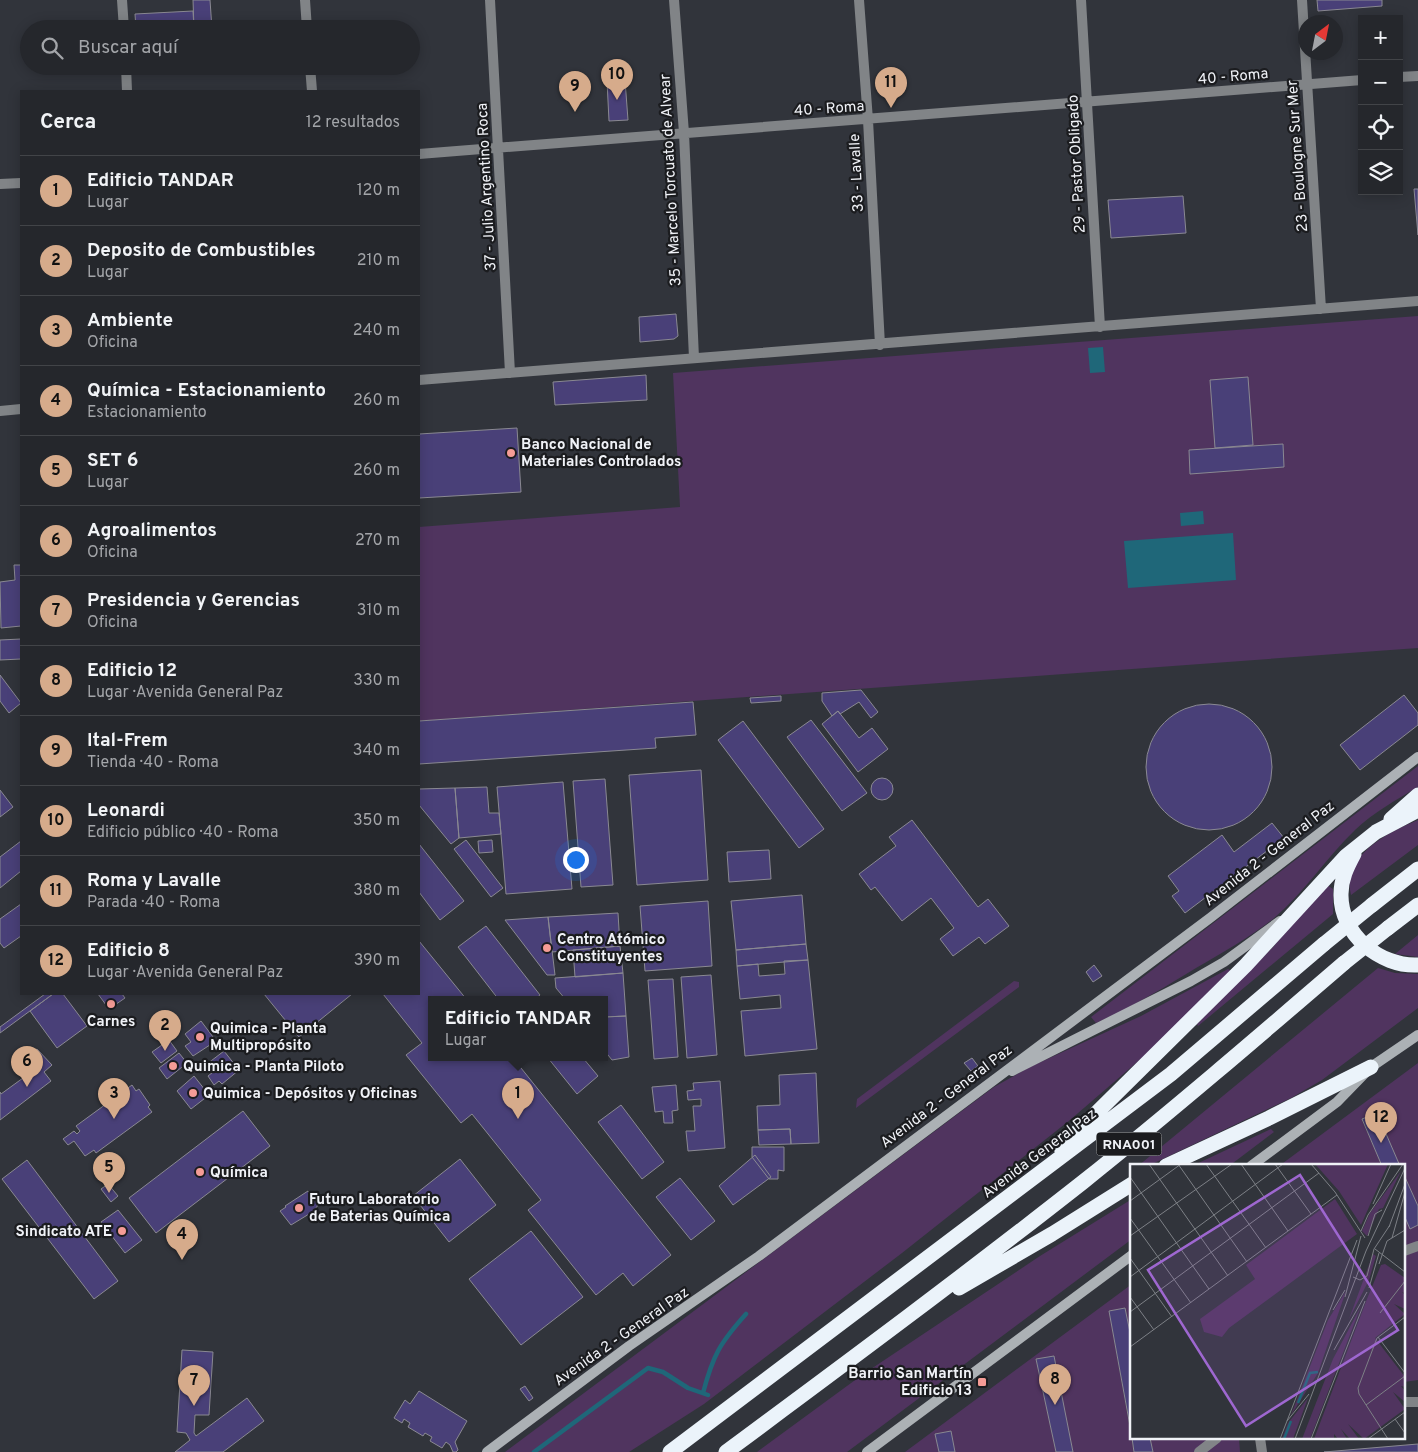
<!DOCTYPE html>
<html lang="es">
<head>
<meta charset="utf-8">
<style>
  body { margin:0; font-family:Overpass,sans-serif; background:#313338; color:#f1f3f6 }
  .controls { position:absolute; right:15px; top:15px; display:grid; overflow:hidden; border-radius:0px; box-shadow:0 2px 12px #0003 }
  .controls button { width:45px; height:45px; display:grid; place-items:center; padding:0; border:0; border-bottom:1px solid #424448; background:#25272c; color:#f1f3f6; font:25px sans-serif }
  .compass { position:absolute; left:1298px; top:15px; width:45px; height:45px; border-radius:50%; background:#25272c; box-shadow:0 2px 12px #0003; rotate:32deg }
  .you { position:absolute; left:575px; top:859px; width:18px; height:18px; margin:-12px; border:4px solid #fff; border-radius:50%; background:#1a73e8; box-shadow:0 0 0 8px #1a73e833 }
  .badge { display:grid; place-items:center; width:32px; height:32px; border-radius:50%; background:#d6ab8b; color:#111; font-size:16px; font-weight:700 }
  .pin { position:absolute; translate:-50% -41px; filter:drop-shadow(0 1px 2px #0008) }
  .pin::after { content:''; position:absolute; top:26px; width:18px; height:15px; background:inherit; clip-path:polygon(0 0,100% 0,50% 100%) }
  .popup { position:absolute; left:428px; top:996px; width:180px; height:65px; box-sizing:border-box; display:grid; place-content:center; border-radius:0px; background:#25272c; filter:drop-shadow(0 1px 4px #0005); font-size:16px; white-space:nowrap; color:#a3a5a9 }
  .popup b { font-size:19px; color:#f1f3f6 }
  .popup::after { content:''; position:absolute; left:50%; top:100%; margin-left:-10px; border:10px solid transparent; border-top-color:#25272c }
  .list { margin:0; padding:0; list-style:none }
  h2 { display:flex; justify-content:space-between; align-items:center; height:65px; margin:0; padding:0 20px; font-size:21px }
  h2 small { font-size:16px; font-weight:400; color:#a3a5a9 }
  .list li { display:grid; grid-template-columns:32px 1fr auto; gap:15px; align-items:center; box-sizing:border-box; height:70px; padding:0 20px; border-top:1px solid #424448 }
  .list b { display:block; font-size:19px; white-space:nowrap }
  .list p { margin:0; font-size:16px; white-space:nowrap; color:#a3a5a9 }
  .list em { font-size:16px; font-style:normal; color:#a3a5a9 }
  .icon { flex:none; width:28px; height:28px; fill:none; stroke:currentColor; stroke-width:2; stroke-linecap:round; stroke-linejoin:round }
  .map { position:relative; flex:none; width:1418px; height:1452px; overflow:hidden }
  .search { position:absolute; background:#25272c; box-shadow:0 2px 12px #0003; left:20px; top:20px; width:400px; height:55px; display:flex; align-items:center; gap:12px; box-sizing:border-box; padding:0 18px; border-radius:28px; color:#a3a5a9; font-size:19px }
  .panel { position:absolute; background:#25272c; box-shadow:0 2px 12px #0003; left:20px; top:90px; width:400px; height:905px; border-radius:0px }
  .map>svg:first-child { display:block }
  .green { fill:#50345f }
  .water { fill:#1f6779 }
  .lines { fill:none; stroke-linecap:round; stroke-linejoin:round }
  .stream { stroke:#1f6779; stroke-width:4.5 }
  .building { fill:#494078; stroke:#8a8992 }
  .street { stroke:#818487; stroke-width:10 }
  .secondary { stroke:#acb1b5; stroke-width:10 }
  .highway { stroke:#ebf3fa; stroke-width:15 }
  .highway-bridge { stroke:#ebf3fa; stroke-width:15 }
  .poi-dot { fill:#f59c96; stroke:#1b1c1f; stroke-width:2 }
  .labels { text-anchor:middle; stroke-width:4.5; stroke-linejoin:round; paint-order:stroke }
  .shield { fill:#1b1c1f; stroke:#b0b2b6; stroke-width:1 }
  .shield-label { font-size:14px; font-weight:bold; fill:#f0f2f7 }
  .street-label { font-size:15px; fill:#f0f2f7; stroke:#1b1c1f }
  .poi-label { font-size:15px; font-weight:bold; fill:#f0f2f7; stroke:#1b1c1f; text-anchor:start }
  .inset-river { fill:none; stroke:#1f6779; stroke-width:2.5 }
  .inset-road { fill:none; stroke:#7d8086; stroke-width:1 }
  .view { fill:#9e67d0; fill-opacity:0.15; stroke:#9e67d0; stroke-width:2.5 }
  .inset-edge { fill:none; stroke:#f0f2f7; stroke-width:2.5 }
</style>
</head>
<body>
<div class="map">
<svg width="1418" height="1452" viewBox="0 0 1418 1452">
  <rect width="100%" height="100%" fill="#31343b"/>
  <path class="green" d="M1418 316V648L419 721V527L680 507 673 373Z
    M1418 766V787C1396 800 1374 812 1355 830 1326 858 1304 893 1273 919 1249 938 1222 953 1196 968 1163 988 1131 1008 1096 1023L1091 1017Z
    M1418 820V845L1351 895C1341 855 1389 832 1418 820Z
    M1324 883 1333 889V914L1198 1026 1197 1024 1274 946Z
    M1418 935V957L1395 954Z
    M1378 968 1395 973 1418 974V1008L1322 1080 1291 1098 1148 1166H1138Z
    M1228 969 1231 971 1143 1057 1070 1120 902 1253 704 1404 629 1452H505L994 1087 1030 1067 1141 1016Z
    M1014 981 1019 982V987L856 1108 857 1099Z
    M1418 1063V1206L1404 1175V1166H1400L1377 1113 1362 1120 1382 1166H1279Z
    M1271 1129 1274 1132 1229 1166H1192Z
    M1132 1199V1239L847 1452H757L862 1375 1040 1256Z
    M1404 1215 1410 1228 1418 1225V1380L1404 1382Z
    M1132 1284V1342L1125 1308 1109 1311 1134 1452H1073L1053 1356 1036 1359 1056 1452H955L951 1431 935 1434 939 1452H905Z
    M1150 1438H1239L1240 1452H1153Z"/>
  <path class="water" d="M1103 347 1105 372 1090 373 1088 348Z
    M1203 511 1204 524 1181 526 1180 513Z
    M1233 533 1236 580 1128 588 1124 541Z"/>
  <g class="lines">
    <path class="stream" d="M703 1393C713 1355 720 1343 746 1314
      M534 1452 648 1368 663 1372 688 1388 708 1395"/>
  </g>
  <path class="building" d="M193 0H210L212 29H194Z
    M1317 0H1382V6L1318 11Z
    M193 11 194 29H136L135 14Z
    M625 80 628 120 609 121 607 81Z
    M1414 189H1418V235Z
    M1183 196 1186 233 1111 238 1108 200Z
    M676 314 678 336 674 339 640 342 639 317Z
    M646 375 647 400 555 405 553 382Z
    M1248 377 1253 445 1215 448 1210 380Z
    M517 428 521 492 419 498V434Z
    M1283 444 1284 467 1190 474 1189 450Z
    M14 565H21V626L1 628 0 582 15 580Z
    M21 639V659L0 660V640Z
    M0 675 21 703 9 713 0 701Z
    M861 690 878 712 871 718 859 702 840 714 838 711 832 716 822 701V693Z
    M1404 695 1418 713V725L1360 770 1340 745Z
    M781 696V701L751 703 750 698Z
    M693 702 696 735 655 738 656 748 419 764V721Z
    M1146 767a63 63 0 1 1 126 0a63 63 0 1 1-126 0Z
    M838 711 859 738 872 728 888 749 858 772 822 724Z
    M811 720 867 793 842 811 787 737Z
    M743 721 824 829 799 848 718 740Z
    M701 770 708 880 637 885 629 775Z
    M871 789a11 11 0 1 1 22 0a11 11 0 1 1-22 0Z
    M605 779 613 885 581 887 573 781Z
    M563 782 572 889 506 894 497 787Z
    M487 787 489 813H499L501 834 459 838 455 788Z
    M455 788 459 838 451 844 419 805V789Z
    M0 790 13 807 0 817Z
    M912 820 978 907 988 899 1009 926 985 944 979 937 953 956 940 939 954 928 931 898 902 921 875 887 871 890 859 874 896 846 889 837Z
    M1272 823 1284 838 1185 913 1172 896 1179 891 1168 876 1222 835 1234 852Z
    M466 840 503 888 491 897 454 849Z
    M492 840 493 852 479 853 478 841Z
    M21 841V871L0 888V857Z
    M419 844 464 901 440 920 419 892Z
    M769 850 771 879 729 882 727 852Z
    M802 895 806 944 736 950 731 901Z
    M708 901 712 966 645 971 640 906Z
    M21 904V936L4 948 0 943V919Z
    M618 913 620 946 552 952 548 917Z
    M548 917 555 975H547L505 920Z
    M486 926 540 995 534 1000H499L458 947Z
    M419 941 467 1000H432V1058H513L671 1255 633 1286 623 1273 596 1295 528 1210 541 1200 472 1114 461 1123 406 1055 422 1043 383 994H419Z
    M806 944 808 960 737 966 736 950Z
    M620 946 623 973 575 977 573 950Z
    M808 960 817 1049 745 1056 741 1011 781 1008 780 995 740 999 737 966 758 964 759 976 785 974 784 961Z
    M1094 965 1102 976 1093 982 1086 972Z
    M623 973 626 1016 604 1017V1000H566L556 988 555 978Z
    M711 975 717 1055 687 1058 681 977Z
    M673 979 678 1057 654 1059 648 980Z
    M45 994H53L0 1033V1027Z
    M53 994H63L87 1026 57 1048 30 1011Z
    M98 994H122L125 998 109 1009Z
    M264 994H352L299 1037Z
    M626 1016 629 1057 612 1060 604 1050V1017Z
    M201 1021 216 1041 193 1056 185 1046 191 1042 185 1034Z
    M169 1040 177 1051 161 1063 152 1052Z
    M37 1049 52 1065 44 1072 51 1081 0 1120V1092L1 1094 23 1078 14 1067Z
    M224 1051 239 1070 222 1084 219 1081 214 1085 208 1076 213 1072 207 1064Z
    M179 1053 187 1063 167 1079 159 1068Z
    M548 1058H583L598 1076 577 1094Z
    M972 1058 978 1066 971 1071 964 1063Z
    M816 1073 819 1143 791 1144 790 1129 758 1130 757 1106 780 1105 779 1075Z
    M194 1076 209 1095 191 1109 177 1091Z
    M720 1081 725 1148 688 1151 686 1131H695L693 1106H701V1099L688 1100 687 1091 694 1090 693 1083Z
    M132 1085 136 1091 139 1089 150 1105 148 1107 152 1112 96 1153 94 1150 85 1156 74 1141 68 1145 63 1139 74 1131 77 1134 80 1131 76 1126Z
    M676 1085 678 1110 672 1111 673 1123H664L663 1111 655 1112 652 1087Z
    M621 1105 664 1162 642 1179 598 1122Z
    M243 1111 270 1146 156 1233 129 1198Z
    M1377 1113 1400 1166H1382L1362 1119Z
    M790 1129 791 1144 759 1145 758 1130Z
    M752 1147H784V1171L778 1170V1179H769L752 1157Z
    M755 1155 771 1177 733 1205 719 1186Z
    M460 1159 496 1205 449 1242 413 1196Z
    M27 1160 118 1281 94 1299 2 1179Z
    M1404 1175 1418 1206V1225L1410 1229 1404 1215Z
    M680 1178 715 1221 691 1240 656 1197Z
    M108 1184 118 1196 111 1202 101 1189Z
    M308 1191 318 1205 314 1211 291 1225 280 1211 286 1207 285 1206Z
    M118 1210 142 1240 125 1253 101 1222Z
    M531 1231 583 1297 521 1345 469 1279Z
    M1125 1308 1132 1342V1437L1109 1311Z
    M182 1350 213 1352 209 1415H195L194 1433 196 1436 247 1398 264 1421 223 1452H175L190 1440 186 1433 177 1432Z
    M1054 1356 1073 1452H1056L1036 1359Z
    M525 1386 533 1398 529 1401 520 1389Z
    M419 1391 467 1421 455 1442 458 1450 456 1452H453L450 1445 446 1442 442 1448 430 1441 432 1437 425 1433 423 1436 408 1427 410 1423 404 1419 402 1423 394 1418 405 1400 410 1404Z
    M951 1431 955 1452H939L935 1434Z
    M1132 1438H1150L1153 1452H1134Z
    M1418 1444V1452H1324Z"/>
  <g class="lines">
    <path class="street" d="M122 0 124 29
      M305 0 307 29
      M490 0 510 373
      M674 0 684 133 694 358
      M859 0 868 120 880 345
      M1081 0 1100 327
      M1302 0 1321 309
      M126 66 127 91
      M310 66 312 91
      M1399 77 1418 76
      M419 154 1362 80
      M0 184 21 183
      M419 380 1418 301
      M0 411 21 409
      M1404 1251 1418 1246
      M1404 1402H1418
      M1260 1438 1262 1452
      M1199 1452 1217 1438"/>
    <path class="secondary" d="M1012 1071 1191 981 1224 962 1280 921
      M1251 1166 1337 1102 1371 1067 1418 1035
      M487 1452 629 1346 759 1256 1210 918 1418 757
      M867 1452 1132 1255"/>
    <path class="highway" d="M1391 819 1418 795
      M1354 854C1347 867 1341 879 1341 894 1340 934 1380 967 1418 965
      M1372 905 1418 869
      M1388 928 1418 905
      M1061 1148 1246 965 1346 856 1376 832 1418 810
      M1166 1166 1269 1118 1371 1067
      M959 1288 1052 1234 1132 1184
      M670 1452 1171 1074 1324 944
      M726 1452C846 1363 966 1274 1083 1182 1172 1111 1258 1037 1344 963"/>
    <path class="highway-bridge" d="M1324 944 1372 905
      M1344 963 1388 928"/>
  </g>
  <g class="poi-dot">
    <circle cx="511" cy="453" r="5"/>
    <circle cx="547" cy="948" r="5"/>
    <circle cx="111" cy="1004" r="5"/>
    <circle cx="200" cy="1037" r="5"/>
    <circle cx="173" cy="1066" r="5"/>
    <circle cx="193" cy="1093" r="5"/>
    <circle cx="200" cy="1172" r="5"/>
    <circle cx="299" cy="1208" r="5"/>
    <circle cx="122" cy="1231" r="5"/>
    <rect x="977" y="1377" width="10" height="10" rx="2.5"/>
  </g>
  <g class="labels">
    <rect class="shield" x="1096.5" y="1132.5" width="65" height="23" rx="4"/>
    <g class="shield-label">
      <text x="1129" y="1149">RNA001</text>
    </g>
    <g class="street-label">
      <text transform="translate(1233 76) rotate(-5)" y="5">40 - Roma</text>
      <text transform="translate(829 108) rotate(-4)" y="5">40 - Roma</text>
      <text transform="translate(1297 156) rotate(-94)" y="5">23 - Boulogne Sur Mer</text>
      <text transform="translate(1076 164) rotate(-93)" y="5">29 - Pastor Obligado</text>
      <text transform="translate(856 173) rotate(-93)" y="5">33 - Lavalle</text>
      <text transform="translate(670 180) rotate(-93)" y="5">35 - Marcelo Torcuato de Alvear</text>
      <text transform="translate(486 187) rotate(-93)" y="5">37 - Julio Argentino Roca</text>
      <text transform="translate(1269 853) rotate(-38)" y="5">Avenida 2 - General Paz</text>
      <text transform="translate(946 1096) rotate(-37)" y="5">Avenida 2 - General Paz</text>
      <text transform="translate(1039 1153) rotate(-37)" y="5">Avenida General Paz</text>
      <text transform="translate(621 1336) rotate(-35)" y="5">Avenida 2 - General Paz</text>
    </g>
    <g class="poi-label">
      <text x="521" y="449">Banco Nacional de<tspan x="521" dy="17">Materiales Controlados</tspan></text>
      <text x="557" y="944">Centro Atómico<tspan x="557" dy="17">Constituyentes</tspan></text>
      <text x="111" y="1026" text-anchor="middle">Carnes</text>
      <text x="210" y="1033">Quimica - Planta<tspan x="210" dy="17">Multipropósito</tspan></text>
      <text x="183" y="1071">Quimica - Planta Piloto</text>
      <text x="203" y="1098">Quimica - Depósitos y Oficinas</text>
      <text x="210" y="1177">Química</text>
      <text x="309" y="1204">Futuro Laboratorio<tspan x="309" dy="17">de Baterias Química</tspan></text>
      <text x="112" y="1236" text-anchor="end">Sindicato ATE</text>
      <text x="972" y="1378" text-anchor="end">Barrio San Martín<tspan x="972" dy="17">Edificio 13</tspan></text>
    </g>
  </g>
  <g transform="translate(1130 1164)">
    <rect width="275" height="275" fill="#31343b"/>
    <path d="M185 0H258L231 61 209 27ZM271 7 253 44 249 45 237 72 232 67 240 49ZM205 35 227 70 99 164 92 173 74 168 70 155 125 115 116 101ZM243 90 246 92 239 116 219 155ZM255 100 275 114V129L272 128 275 131V145L264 140 275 150 245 174 275 213V223L271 222 275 227V238L263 228 275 245 234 275 218 260 229 275H220L211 265 217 275H208L204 270V275H184L237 135 251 101ZM216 127 188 209 161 251 198 156ZM231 142 180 275H172L203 195ZM178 234 163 275H152L158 259Z" fill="#50345f"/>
    <path class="inset-river" d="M168 239 180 209 188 208M154 275 161 257"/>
    <path class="inset-road" d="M19 0 98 112M48 0 117 98M76 0 136 84M111 0 158 67M145 0 181 50M181 0 205 28 235 74M0 13 79 125M0 37 51 0M243 40 261 0M238 51 273 0M0 54 61 139M259 63 275 20M231 67 238 51M0 72 102 0M238 72 245 50 252 46M262 74 275 28M245 85 275 108M0 94 42 153M249 100 257 77 275 66M0 113 153 0M223 113 230 116 237 112 244 85 260 61M239 124 249 89M0 133 24 166M215 133 231 72M203 146 215 126M0 148 189 9M250 149 275 117M248 173 275 209M0 183 207 31M204 186 237 128M236 241 275 212M265 255 275 269M157 257 179 230M150 275 227 76M165 275 236 87 275 4M181 275 235 137M238 275 275 248M258 275 229 230 228 224 247 174 275 153"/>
    <path class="view" d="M170 11 268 166 116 262 18 106Z"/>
    <rect width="275" height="275" class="inset-edge"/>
  </g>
</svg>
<div class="controls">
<button>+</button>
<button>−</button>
<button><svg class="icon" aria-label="locate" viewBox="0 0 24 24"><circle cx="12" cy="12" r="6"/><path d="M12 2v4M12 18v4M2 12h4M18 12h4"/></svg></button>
<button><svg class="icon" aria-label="layers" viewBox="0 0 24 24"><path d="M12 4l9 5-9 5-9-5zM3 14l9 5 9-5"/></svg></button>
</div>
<svg class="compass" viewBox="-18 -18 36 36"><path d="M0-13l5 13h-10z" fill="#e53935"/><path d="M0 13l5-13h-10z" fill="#a3a5a9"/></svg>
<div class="you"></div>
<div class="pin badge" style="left:518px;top:1119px">1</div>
<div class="popup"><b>Edificio TANDAR</b>Lugar</div>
<div class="pin badge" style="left:165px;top:1051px">2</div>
<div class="pin badge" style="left:114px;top:1119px">3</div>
<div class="pin badge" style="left:182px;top:1260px">4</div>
<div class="pin badge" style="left:109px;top:1193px">5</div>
<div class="pin badge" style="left:27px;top:1087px">6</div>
<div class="pin badge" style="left:194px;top:1406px">7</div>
<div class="pin badge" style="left:1055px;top:1405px">8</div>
<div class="pin badge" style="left:575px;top:112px">9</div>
<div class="pin badge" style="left:617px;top:100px">10</div>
<div class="pin badge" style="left:891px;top:108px">11</div>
<div class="pin badge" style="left:1381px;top:1143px">12</div>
<div class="search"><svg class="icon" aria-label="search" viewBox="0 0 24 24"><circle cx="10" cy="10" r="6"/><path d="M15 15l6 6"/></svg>Buscar aquí</div>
<section class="panel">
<h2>Cerca<small>12 resultados</small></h2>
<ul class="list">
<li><span class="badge">1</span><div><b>Edificio TANDAR</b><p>Lugar</p></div><em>120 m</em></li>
<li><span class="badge">2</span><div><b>Deposito de Combustibles</b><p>Lugar</p></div><em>210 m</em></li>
<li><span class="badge">3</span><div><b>Ambiente</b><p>Oficina</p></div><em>240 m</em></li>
<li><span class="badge">4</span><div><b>Química - Estacionamiento</b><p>Estacionamiento</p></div><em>260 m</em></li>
<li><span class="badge">5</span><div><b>SET 6</b><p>Lugar</p></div><em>260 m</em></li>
<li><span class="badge">6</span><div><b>Agroalimentos</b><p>Oficina</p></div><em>270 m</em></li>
<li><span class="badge">7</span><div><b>Presidencia y Gerencias</b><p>Oficina</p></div><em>310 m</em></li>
<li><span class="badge">8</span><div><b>Edificio 12</b><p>Lugar · Avenida General Paz</p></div><em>330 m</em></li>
<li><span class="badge">9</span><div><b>Ital-Frem</b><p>Tienda · 40 - Roma</p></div><em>340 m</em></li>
<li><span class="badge">10</span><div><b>Leonardi</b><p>Edificio público · 40 - Roma</p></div><em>350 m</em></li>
<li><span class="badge">11</span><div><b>Roma y Lavalle</b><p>Parada · 40 - Roma</p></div><em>380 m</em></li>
<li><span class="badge">12</span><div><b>Edificio 8</b><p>Lugar · Avenida General Paz</p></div><em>390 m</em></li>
</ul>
</section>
</div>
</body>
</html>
